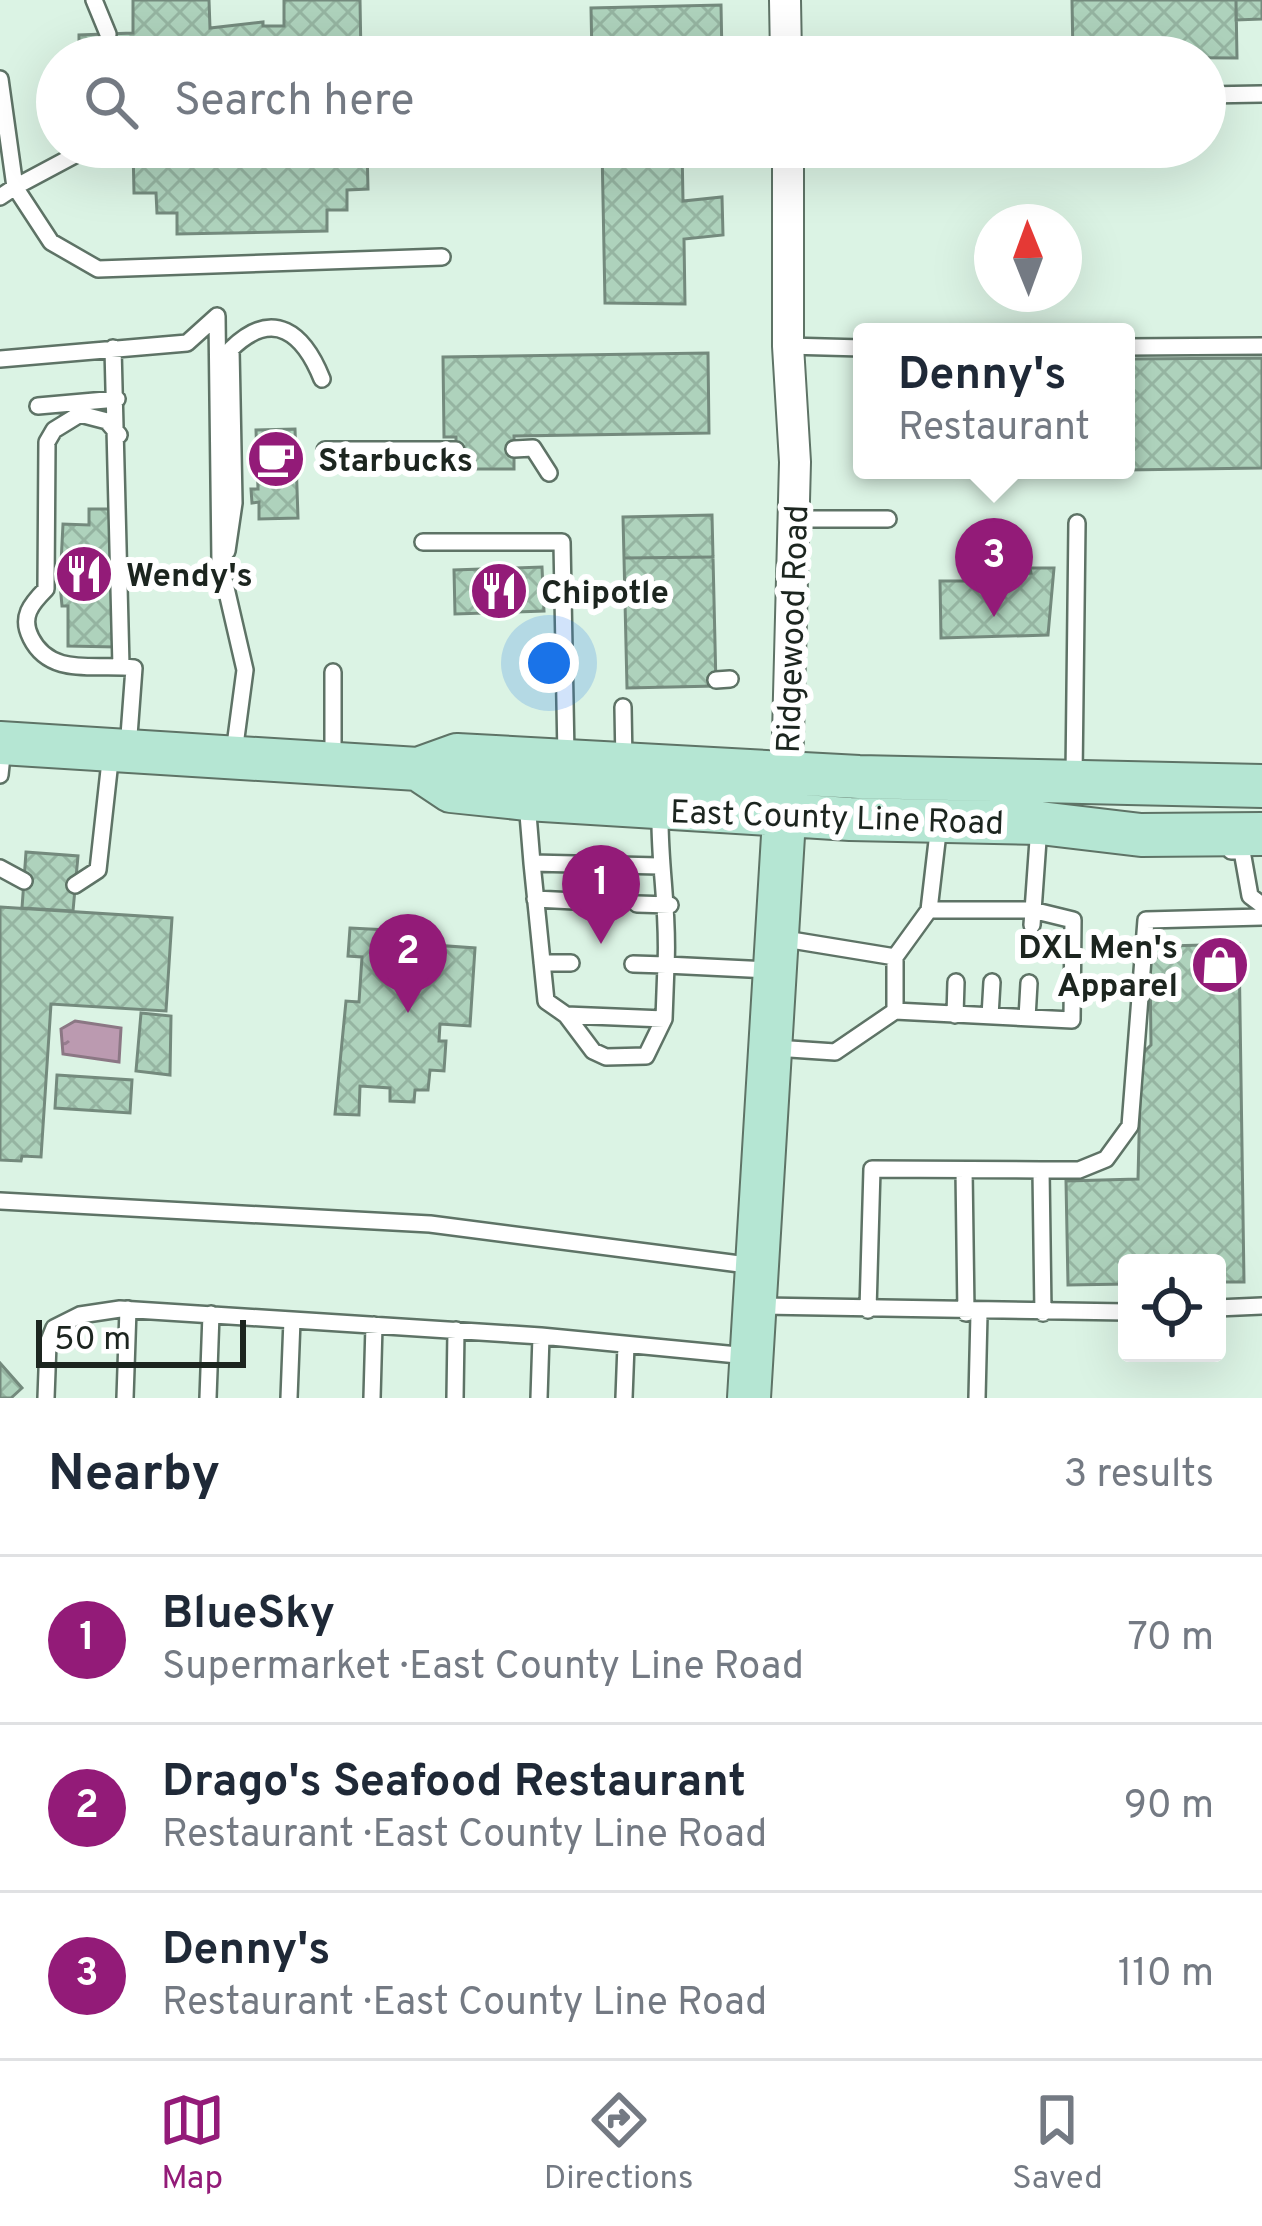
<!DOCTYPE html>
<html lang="en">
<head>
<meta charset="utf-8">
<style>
  body { margin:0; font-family:Overpass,sans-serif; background:#f6f6f7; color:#1f2937 }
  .controls { position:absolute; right:36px; bottom:36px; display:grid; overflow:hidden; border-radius:12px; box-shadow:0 12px 48px #0002 }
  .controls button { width:108px; height:108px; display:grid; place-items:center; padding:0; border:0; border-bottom:3px solid #e0e1e3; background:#fff; color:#1f2937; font:60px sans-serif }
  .compass { position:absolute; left:974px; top:204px; width:108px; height:108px; border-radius:50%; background:#fff; box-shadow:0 12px 48px #0002; rotate:359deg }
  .scale { position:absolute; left:36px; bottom:30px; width:210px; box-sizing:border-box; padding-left:12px; border:6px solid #1c251f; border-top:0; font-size:33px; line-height:42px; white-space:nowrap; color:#1c251f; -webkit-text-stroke:9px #fff; paint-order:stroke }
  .you { position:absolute; left:549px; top:663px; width:42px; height:42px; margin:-30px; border:9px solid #fff; border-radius:50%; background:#1a73e8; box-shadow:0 0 0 18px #1a73e833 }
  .badge { display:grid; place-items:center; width:78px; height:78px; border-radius:50%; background:#931b78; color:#fff; font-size:39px; font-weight:700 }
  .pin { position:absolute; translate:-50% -99px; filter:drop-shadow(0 3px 6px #0008) }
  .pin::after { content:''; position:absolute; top:63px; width:42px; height:36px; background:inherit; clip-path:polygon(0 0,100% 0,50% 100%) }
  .popup { position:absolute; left:853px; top:323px; width:282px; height:156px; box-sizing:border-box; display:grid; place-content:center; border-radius:12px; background:#fff; filter:drop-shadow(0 3px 9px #0005); font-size:39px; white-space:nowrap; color:#747a83 }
  .popup b { font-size:45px; color:#1f2937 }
  .popup::after { content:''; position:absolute; left:50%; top:100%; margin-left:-24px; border:24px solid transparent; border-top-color:#fff }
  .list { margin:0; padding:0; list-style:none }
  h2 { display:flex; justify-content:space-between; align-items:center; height:156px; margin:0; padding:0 48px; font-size:51px }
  h2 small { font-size:39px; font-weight:400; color:#747a83 }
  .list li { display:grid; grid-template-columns:78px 1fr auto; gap:36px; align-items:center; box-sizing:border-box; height:168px; padding:0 48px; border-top:3px solid #e0e1e3 }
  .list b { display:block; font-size:45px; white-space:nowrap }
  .list p { margin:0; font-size:39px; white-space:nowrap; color:#747a83 }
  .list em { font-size:39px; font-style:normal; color:#747a83 }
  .icon { flex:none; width:66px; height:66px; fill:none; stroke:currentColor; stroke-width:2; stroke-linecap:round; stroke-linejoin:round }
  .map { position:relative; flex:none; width:1262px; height:1398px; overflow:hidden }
  .search { position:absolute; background:#fff; box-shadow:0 12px 48px #0002; left:36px; right:36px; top:36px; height:132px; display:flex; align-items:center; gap:30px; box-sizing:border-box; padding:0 42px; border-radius:66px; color:#747a83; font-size:45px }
  .sheet { height:660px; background:#fff }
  nav { display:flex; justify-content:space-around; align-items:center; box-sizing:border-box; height:168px; border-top:3px solid #e0e1e3; background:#fff; font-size:33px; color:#747a83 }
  nav a { display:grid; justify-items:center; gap:6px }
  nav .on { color:#931b78 }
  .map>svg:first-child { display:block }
  .water { fill:url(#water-ripples); stroke:#8b7784; stroke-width:3 }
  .building { fill:url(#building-cross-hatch); stroke:#748a7d; stroke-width:3 }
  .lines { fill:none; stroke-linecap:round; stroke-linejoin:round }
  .lane-casing { stroke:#5e7366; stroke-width:20 }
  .street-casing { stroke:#5e7366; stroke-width:34 }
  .secondary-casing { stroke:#5e7366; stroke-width:46 }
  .lane { stroke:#fff; stroke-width:15 }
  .street { stroke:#fff; stroke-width:30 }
  .secondary { stroke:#b5e6d3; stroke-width:42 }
  .labels { text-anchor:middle; stroke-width:12; stroke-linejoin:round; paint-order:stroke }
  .poi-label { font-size:33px; font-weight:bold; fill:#1c251f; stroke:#fff; text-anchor:start }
  .street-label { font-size:33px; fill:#1c251f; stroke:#fff }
</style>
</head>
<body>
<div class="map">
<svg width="1262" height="1398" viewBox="0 0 1262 1398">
  <defs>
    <pattern id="water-ripples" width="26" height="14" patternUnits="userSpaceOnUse" patternTransform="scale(3)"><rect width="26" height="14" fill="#bb9ab0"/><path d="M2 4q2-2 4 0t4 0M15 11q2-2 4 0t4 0" fill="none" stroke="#977d8f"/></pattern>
    <pattern id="building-cross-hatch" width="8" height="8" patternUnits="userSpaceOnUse" patternTransform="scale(3)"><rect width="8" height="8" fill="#aed2bc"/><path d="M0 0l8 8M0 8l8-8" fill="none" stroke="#95b4a1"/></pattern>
  </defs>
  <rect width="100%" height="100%" fill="#dbf3e4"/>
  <path class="water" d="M75 1021 121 1028 119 1062 63 1054 61 1029Z"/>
  <path class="building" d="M133 0H209L210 28 263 22V26H284V0H360L361 57H79V35L133 33Z
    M1072 0H1236L1237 58 1073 57Z
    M1236 0H1262V19L1236 20Z
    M721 5 722 57H592L591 8Z
    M133 147H212V159L286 158V147H367L368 189 347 190V210H327V231L177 234V213H157L156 193H134Z
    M602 147H682L683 201 722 197 723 235 684 239 685 304 605 303Z
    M708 353 709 433 514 436V469H456V437H444L443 357Z
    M1262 358V468L1126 470V359Z
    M295 429 298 518 259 519V502L252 503 251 489H258L256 430Z
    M89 509H109L113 564H108V582H116V647L68 646V606H62L60 584 63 524 89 525Z
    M712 515 713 557 624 558 623 517Z
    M713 557 716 686 627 688 624 558Z
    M542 567 544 611 455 614 454 570Z
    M1030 568H1054L1048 635 941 638 940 581H997L996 574 1031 573Z
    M26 852 78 856 73 911 22 908Z
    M0 907 172 918 166 1011 51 1004 41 1157 22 1156 21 1161 0 1160Z
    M350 928 408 931 421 935 420 944 475 948 470 1026 440 1024 439 1041H446L444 1071 430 1070 428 1090H415L414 1102 390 1101V1088L360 1086 359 1115 335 1114 346 1001 359 1002 362 957 348 956Z
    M1239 944 1244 1282H1217V1263H1127V1284L1068 1285 1066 1181 1138 1179 1141 1055 1151 1045 1150 964 1168 946Z
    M141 1013 171 1016 170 1075 136 1071Z
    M57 1075 132 1080 130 1113 55 1108Z
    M0 1363 22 1388 11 1398H0Z"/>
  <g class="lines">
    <defs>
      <path id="lane" d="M94 0 108 34
        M0 79 15 187 90 147
        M1205 95 1262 94
        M0 197 15 187 51 242 98 269 442 257
        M217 316 220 562 245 670 234 753
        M788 346 862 348
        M1126 347 1262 346
        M113 348 121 666
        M0 359 187 343 217 316
        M38 406 117 399
        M119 435 107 421 80 414 54 430 47 442 46 589C31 604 20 617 31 638 51 678 97 663 134 668L128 749
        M514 449 533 448 549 473
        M325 450H456
        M794 519H888
        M423 542H562L566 756
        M227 551 234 503 231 349C274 307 304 334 322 379
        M333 672V763
        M716 680 730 679
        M623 707 624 763
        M0 775 3 746
        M1074 776 1077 523
        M527 802 532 863 659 866
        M660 812C659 866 669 910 666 965L770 970
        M1231 851H1242L1250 896 1262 905
        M532 863 546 1001 566 1015 664 1019 666 965 633 964
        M0 868 24 881
        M75 885 98 870 111 752
        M535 899 575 901
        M637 904 670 905
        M929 910 939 824
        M1032 925 1039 826
        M895 957V1011
        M542 963H571
        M566 1015 593 1051 606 1057 646 1056 664 1019
        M955 1015 956 982
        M990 1016 992 982
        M1027 1018 1029 983
        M775 1048 835 1052 895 1011 1072 1020 1073 920 1032 910H929L895 957 779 938
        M964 1170 966 1313
        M1041 1170H1079L1106 1159 1130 1126 1146 920 1262 917
        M0 1201 430 1224 755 1266
        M758 1306 1127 1312
        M1217 1308 1262 1306
        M868 1310 872 1169 1041 1170 1043 1313
        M46 1398 48 1343 54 1328 80 1315 120 1309 541 1336 748 1356
        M125 1398 128 1309
        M208 1398 211 1314
        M289 1398 292 1320
        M372 1398 374 1325
        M455 1398 456 1330
        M539 1398 541 1336
        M624 1398 626 1345
        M977 1398 979 1314"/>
      <path id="street" d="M785 0 786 57
        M787 773 795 462 788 346V147"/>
      <path id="secondary" d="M0 743 418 769 457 755 859 777 1262 786
        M418 769 451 791 527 799 850 819 1040 823 1141 835 1262 834
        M749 1398 786 786"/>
    </defs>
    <use href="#lane" class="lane-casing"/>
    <use href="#street" class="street-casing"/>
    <use href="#secondary" class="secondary-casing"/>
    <use href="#lane" class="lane"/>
    <use href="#street" class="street"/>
    <use href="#secondary" class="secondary"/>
  </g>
  <defs>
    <symbol id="cafe-disc" viewBox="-11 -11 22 22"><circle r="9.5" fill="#931b78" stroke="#fff"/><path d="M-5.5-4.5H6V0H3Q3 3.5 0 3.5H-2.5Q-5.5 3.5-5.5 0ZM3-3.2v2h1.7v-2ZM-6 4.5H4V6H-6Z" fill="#fff"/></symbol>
    <symbol id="restaurant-disc" viewBox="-11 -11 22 22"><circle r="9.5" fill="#931b78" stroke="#fff"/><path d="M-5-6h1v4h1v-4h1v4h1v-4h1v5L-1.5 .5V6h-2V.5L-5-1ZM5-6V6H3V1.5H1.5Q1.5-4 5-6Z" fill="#fff"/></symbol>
    <symbol id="shop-disc" viewBox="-11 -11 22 22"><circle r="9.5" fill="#931b78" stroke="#fff"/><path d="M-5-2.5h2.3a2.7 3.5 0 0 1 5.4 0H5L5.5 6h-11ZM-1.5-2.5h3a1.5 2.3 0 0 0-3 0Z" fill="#fff"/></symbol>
  </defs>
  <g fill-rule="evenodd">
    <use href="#cafe-disc" x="243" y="426" width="66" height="66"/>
    <use href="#restaurant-disc" x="51" y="541" width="66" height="66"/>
    <use href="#restaurant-disc" x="466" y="558" width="66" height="66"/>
    <use href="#shop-disc" x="1187" y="932" width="66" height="66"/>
  </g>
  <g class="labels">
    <g class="poi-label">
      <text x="318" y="471">Starbucks</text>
      <text x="126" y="586">Wendy's</text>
      <text x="541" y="603">Chipotle</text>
      <text x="1178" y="958" text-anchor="end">DXL Men's<tspan x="1178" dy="38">Apparel</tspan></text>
    </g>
    <g class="street-label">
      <text transform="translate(791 629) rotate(-88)" y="12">Ridgewood Road</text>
      <text transform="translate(837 816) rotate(2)" y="12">East County Line Road</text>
    </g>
  </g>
</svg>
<div class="controls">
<button><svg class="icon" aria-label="locate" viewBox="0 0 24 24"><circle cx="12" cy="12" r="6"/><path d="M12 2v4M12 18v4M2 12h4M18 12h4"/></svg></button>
</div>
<svg class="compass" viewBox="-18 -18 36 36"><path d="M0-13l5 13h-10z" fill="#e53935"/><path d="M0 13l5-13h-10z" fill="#747a83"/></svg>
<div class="scale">50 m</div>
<div class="you"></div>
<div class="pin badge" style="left:601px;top:944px">1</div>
<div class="pin badge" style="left:408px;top:1013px">2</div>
<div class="pin badge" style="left:994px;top:617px">3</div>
<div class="popup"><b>Denny's</b>Restaurant</div>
<div class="search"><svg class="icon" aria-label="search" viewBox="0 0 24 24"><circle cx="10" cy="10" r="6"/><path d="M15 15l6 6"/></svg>Search here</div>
</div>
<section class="sheet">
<h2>Nearby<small>3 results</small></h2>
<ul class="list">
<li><span class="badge">1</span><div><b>BlueSky</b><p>Supermarket · East County Line Road</p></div><em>70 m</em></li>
<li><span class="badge">2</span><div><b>Drago's Seafood Restaurant</b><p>Restaurant · East County Line Road</p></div><em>90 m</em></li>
<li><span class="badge">3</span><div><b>Denny's</b><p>Restaurant · East County Line Road</p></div><em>110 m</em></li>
</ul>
</section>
<nav>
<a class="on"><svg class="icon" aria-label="map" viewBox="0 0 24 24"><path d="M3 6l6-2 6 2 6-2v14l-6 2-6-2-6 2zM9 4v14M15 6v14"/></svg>Map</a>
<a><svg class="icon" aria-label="directions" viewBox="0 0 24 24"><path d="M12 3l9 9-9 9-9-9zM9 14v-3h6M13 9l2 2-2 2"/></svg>Directions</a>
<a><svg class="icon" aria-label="saved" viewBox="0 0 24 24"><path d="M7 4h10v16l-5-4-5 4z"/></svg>Saved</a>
</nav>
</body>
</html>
